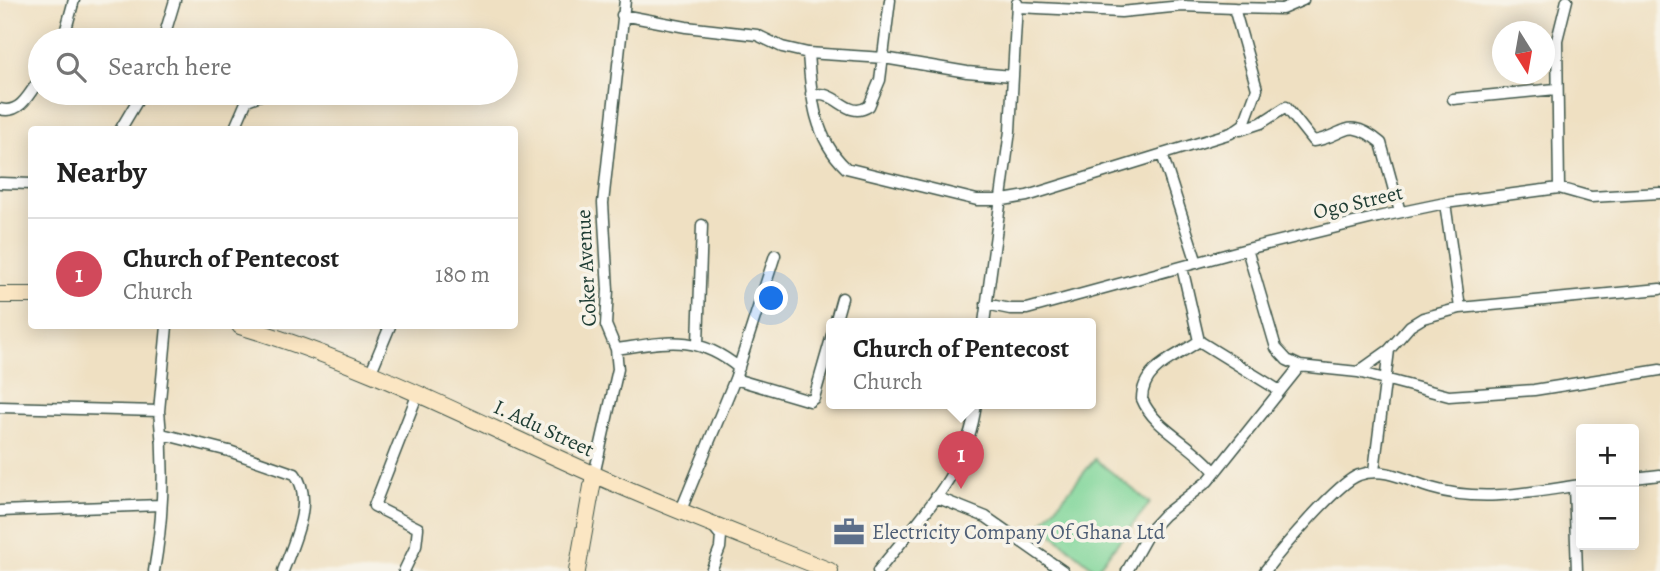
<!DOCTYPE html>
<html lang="en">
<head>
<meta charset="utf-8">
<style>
  body { margin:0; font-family:Alegreya,serif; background:#f6f6f6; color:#222 }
  .controls { position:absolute; right:21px; bottom:21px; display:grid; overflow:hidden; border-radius:7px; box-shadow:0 4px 18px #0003 }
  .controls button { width:63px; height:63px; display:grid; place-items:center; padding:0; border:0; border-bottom:2px solid #e0e0e0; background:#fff; color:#222; font:35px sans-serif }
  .compass { position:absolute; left:1492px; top:21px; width:63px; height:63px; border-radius:50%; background:#fff; box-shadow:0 4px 18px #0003; rotate:169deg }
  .you { position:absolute; left:772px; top:299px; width:24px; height:24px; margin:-18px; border:5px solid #fff; border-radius:50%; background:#1a73e8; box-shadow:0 0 0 10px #1a73e833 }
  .badge { display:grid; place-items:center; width:46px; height:46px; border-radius:50%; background:#d1495b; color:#fff; font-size:23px; font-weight:700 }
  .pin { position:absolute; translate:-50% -58px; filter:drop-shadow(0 2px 4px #0008) }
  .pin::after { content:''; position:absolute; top:37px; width:24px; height:21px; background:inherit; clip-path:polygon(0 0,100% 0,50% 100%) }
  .popup { position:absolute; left:826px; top:318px; width:270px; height:91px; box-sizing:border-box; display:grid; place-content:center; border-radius:7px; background:#fff; filter:drop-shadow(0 2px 5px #0005); font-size:23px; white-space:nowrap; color:#767676 }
  .popup b { font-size:26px; color:#222 }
  .popup::after { content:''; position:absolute; left:50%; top:100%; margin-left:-14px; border:14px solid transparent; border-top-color:#fff }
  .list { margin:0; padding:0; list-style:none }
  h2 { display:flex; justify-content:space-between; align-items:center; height:91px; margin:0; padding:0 28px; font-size:30px }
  h2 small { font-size:23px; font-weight:400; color:#767676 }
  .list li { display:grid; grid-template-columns:46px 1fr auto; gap:21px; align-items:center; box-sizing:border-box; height:112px; padding:0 28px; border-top:2px solid #e0e0e0 }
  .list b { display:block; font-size:26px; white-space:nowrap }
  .list p { margin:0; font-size:23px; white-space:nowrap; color:#767676 }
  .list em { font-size:23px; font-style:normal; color:#767676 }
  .icon { flex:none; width:38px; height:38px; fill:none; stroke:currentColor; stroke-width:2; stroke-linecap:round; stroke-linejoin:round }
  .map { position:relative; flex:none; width:1660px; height:571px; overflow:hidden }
  .search { position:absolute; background:#fff; box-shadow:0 4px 18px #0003; left:28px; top:28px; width:490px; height:77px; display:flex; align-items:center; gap:18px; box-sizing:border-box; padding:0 24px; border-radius:38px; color:#767676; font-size:26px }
  .panel { position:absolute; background:#fff; box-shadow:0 4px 18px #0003; left:28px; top:126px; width:490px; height:203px; border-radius:7px }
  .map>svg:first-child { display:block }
  .green { fill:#80d69a; stroke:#508a67; stroke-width:2 }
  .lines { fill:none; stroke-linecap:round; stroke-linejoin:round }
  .street-casing { stroke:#3e5549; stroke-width:13 }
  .secondary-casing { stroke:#3e5549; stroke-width:18 }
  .street { stroke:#fff; stroke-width:10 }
  .secondary { stroke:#fbe6c3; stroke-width:16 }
  .labels { text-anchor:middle; stroke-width:7; stroke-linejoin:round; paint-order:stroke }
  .street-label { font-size:21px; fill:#1f3d34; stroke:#f7f3e8 }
  .service-label { font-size:21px; fill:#4e5e75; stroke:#f7f3e8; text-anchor:start }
</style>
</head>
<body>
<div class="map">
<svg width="1660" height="571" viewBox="0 0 1660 571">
  <rect width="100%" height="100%" fill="#f7f3e8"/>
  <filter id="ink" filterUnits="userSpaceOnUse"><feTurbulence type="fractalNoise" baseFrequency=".0143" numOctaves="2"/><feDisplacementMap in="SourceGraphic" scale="14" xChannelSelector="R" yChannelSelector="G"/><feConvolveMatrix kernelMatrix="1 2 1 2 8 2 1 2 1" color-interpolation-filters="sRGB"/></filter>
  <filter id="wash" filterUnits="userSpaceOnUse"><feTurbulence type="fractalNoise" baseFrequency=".00686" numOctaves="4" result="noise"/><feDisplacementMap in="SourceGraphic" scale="28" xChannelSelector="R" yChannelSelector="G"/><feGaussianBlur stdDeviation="1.57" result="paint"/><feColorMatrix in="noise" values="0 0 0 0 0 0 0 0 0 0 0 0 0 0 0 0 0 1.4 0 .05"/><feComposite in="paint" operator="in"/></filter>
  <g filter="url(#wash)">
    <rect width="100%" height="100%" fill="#efe0c2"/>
    <path class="green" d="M1095 459 1150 503 1096 570 1041 525Z"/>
  </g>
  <g filter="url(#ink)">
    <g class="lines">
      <defs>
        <path id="street" d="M1234 8 1282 9 1303 0
          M622 15 686 27 757 35 782 47 808 53 884 58 967 72 1012 76
          M63 40 74 0
          M163 40 175 0
          M808 53C811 94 813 137 846 168L977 200H1003L1027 196 1231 133 1244 124 1257 89 1234 8 1182 6 1121 12 1017 7
          M811 94C816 94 823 93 828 96 843 102 852 117 869 106L880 80 890 0
          M1453 99 1556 89
          M0 109C20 115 30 93 40 78
          M120 130 142 93
          M234 130 247 100 266 93
          M1240 130 1261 123 1286 107 1313 141C1345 137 1346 114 1381 143L1400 212
          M1162 154 1197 263
          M0 183 32 184
          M1559 188 1591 197 1660 193
          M1445 203 1460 308
          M1247 249 1276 348 1287 360 1300 366
          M1182 267 1199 341 1280 391
          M986 304 1010 309H1027L1247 249 1378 217 1445 203 1559 188 1557 40 1567 0
          M835 323 842 298
          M984 323 1010 131 1017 3
          M1199 341C1177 357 1142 367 1142 399 1154 429 1193 444 1215 472
          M698 344 702 225
          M616 349C667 342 696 333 739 368
          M1358 372 1389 350
          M370 374 390 326
          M735 379 810 401 814 398 832 335
          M0 407 159 411 167 326
          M162 434 229 451 295 474C315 500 293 544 283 571
          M1374 471 1389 350 1410 326 1423 318 1460 308 1660 289
          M594 475 618 369 616 349 606 325 608 290 603 203 625 0
          M1634 478 1660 475
          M1574 486 1577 571
          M936 497 986 517 1063 571
          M681 510 735 379 775 255
          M0 511 160 505
          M154 571C163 520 165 463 159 411
          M404 571 416 546 418 528 374 506 418 393
          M711 571 720 548 721 536 713 526
          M878 571C918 520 969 471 976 403
          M1127 571 1150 530 1164 515 1208 481 1300 366 1358 372 1449 396 1534 390 1660 370
          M1265 571C1280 551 1338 482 1359 475 1384 466 1408 481 1431 488 1480 503 1532 492 1581 485"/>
        <path id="secondary" d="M0 295H32
          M240 326C362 362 476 422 593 474 671 509 751 539 830 571
          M577 571 594 475"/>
      </defs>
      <use href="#street" class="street-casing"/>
      <use href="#secondary" class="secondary-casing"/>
      <use href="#street" class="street"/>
      <use href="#secondary" class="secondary"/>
    </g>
  </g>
  <defs>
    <symbol id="office-bare" viewBox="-9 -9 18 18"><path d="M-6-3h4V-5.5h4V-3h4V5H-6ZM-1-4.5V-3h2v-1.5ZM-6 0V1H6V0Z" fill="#5c6f8a" stroke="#f7f3e8" stroke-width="2.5" paint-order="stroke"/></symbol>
  </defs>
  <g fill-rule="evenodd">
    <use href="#office-bare" x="827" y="510" width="44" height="44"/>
  </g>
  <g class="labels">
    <g class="street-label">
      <text transform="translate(1358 202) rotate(-13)" y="7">Ogo Street</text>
      <text transform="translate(586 268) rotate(-93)" y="7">Coker Avenue</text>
      <text transform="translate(544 428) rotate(25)" y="7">I. Adu Street</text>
    </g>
    <g class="service-label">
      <text x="872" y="539">Electricity Company Of Ghana Ltd</text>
    </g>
  </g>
</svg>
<div class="controls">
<button>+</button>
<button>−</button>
</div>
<svg class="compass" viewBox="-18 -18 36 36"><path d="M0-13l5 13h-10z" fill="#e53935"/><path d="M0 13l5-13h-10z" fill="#767676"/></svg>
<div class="you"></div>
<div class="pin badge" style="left:961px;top:489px">1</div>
<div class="popup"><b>Church of Pentecost</b>Church</div>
<div class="search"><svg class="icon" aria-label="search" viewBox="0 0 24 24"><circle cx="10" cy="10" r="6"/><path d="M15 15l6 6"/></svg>Search here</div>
<section class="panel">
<h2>Nearby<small></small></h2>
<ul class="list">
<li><span class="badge">1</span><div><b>Church of Pentecost</b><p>Church</p></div><em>180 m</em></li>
</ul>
</section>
</div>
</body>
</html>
